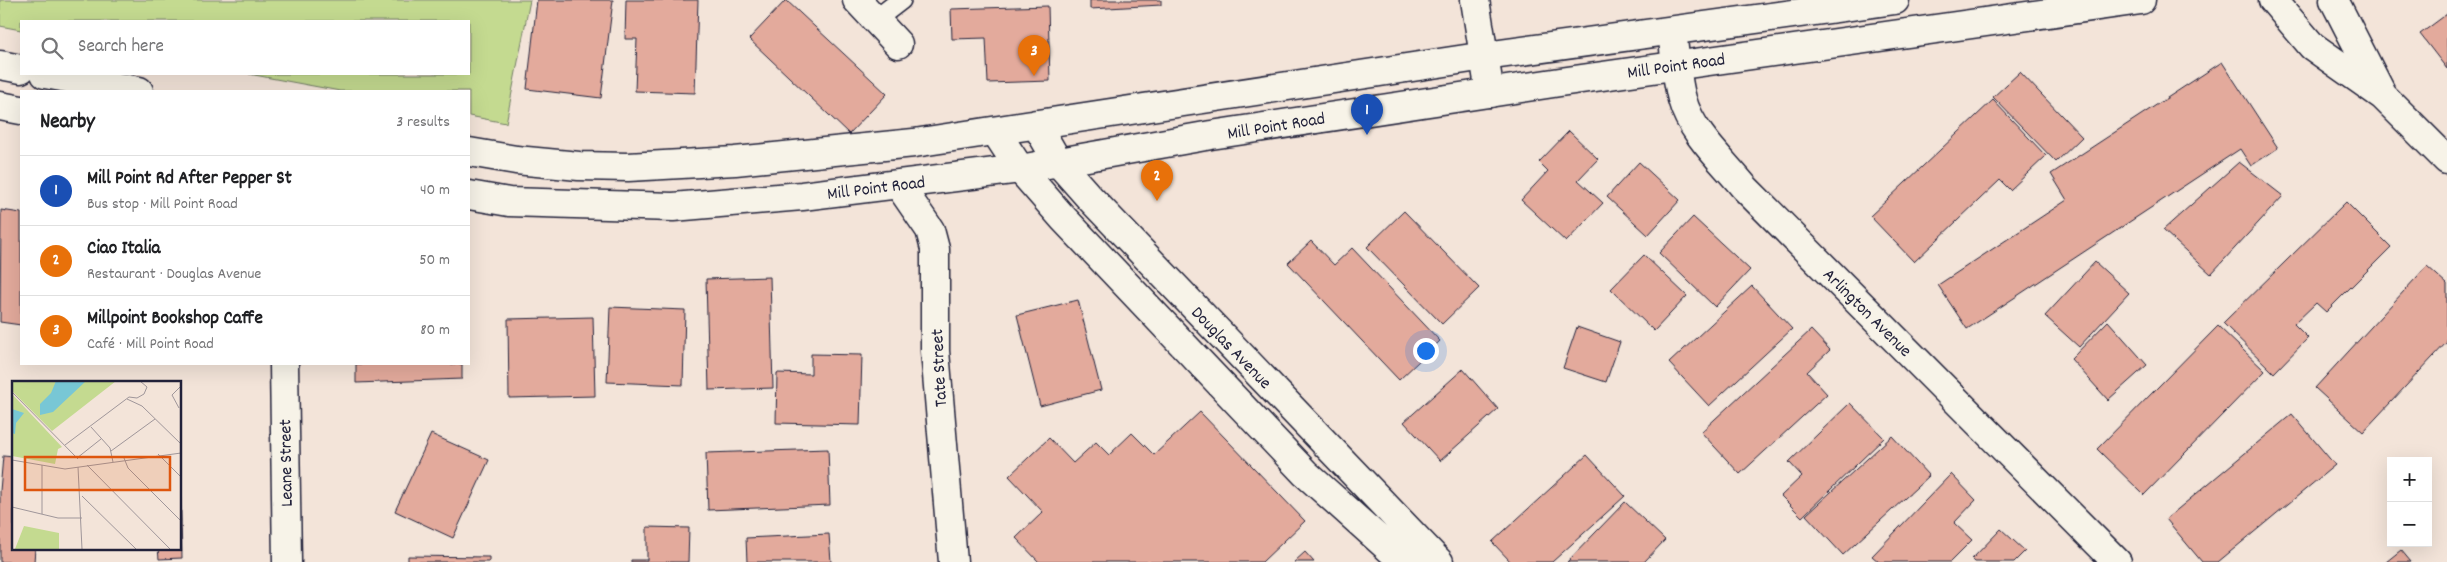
<!DOCTYPE html>
<html lang="en">
<head>
<meta charset="utf-8">
<style>
  body { margin:0; font-family:Dekko,sans-serif; background:#f2f2f2; color:#202124 }
  .controls { position:absolute; right:15px; bottom:15px; display:grid; overflow:hidden; border-radius:0px; box-shadow:0 5px 20px #0002 }
  .controls button { width:45px; height:45px; display:grid; place-items:center; padding:0; border:0; border-bottom:1px solid #e0e0e0; background:#fff; color:#202124; font:25px sans-serif }
  .you { position:absolute; left:1425px; top:350px; width:18px; height:18px; margin:-12px; border:4px solid #fff; border-radius:50%; background:#1a73e8; box-shadow:0 0 0 8px #1a73e833 }
  .badge { display:grid; place-items:center; width:32px; height:32px; border-radius:50%; background:#d1495b; color:#fff; font-size:16px; font-weight:700 }
  .pin { position:absolute; translate:-50% -41px; filter:drop-shadow(0 1px 2px #0008) }
  .pin::after { content:''; position:absolute; top:26px; width:18px; height:15px; background:inherit; clip-path:polygon(0 0,100% 0,50% 100%) }
  .list { margin:0; padding:0; list-style:none }
  h2 { display:flex; justify-content:space-between; align-items:center; height:65px; margin:0; padding:0 20px; font-size:21px }
  h2 small { font-size:16px; font-weight:400; color:#757577 }
  .list li { display:grid; grid-template-columns:32px 1fr auto; gap:15px; align-items:center; box-sizing:border-box; height:70px; padding:0 20px; border-top:1px solid #e0e0e0 }
  .list b { display:block; font-size:19px; white-space:nowrap }
  .list p { margin:0; font-size:16px; white-space:nowrap; color:#757577 }
  .list em { font-size:16px; font-style:normal; color:#757577 }
  .icon { flex:none; width:28px; height:28px; fill:none; stroke:currentColor; stroke-width:2; stroke-linecap:round; stroke-linejoin:round }
  .map { position:relative; flex:none; width:2447px; height:562px; overflow:hidden }
  .search { position:absolute; background:#fff; box-shadow:0 5px 20px #0002; left:20px; top:20px; width:450px; height:55px; display:flex; align-items:center; gap:12px; box-sizing:border-box; padding:0 18px; border-radius:0px; color:#757577; font-size:19px }
  .panel { position:absolute; background:#fff; box-shadow:0 5px 20px #0002; left:20px; top:90px; width:450px; height:275px; border-radius:0px }
  .map>svg:first-child { display:block }
  .green { fill:#c4da90; stroke:#737e66 }
  .building { fill:#e3aa9c; stroke:#22223b }
  .lines { fill:none; stroke-linecap:round; stroke-linejoin:round }
  .lane-casing { stroke:#22223b; stroke-width:22 }
  .street-casing { stroke:#22223b; stroke-width:31 }
  .secondary-casing { stroke:#22223b; stroke-width:31 }
  .lane { stroke:#f7f3e8; stroke-width:19 }
  .street { stroke:#f7f3e8; stroke-width:28 }
  .secondary { stroke:#f7f3e8; stroke-width:28 }
  .labels { text-anchor:middle; stroke-width:4; stroke-linejoin:round; paint-order:stroke }
  .street-label { font-size:18px; fill:#22223b; stroke:#f7f3e8 }
  .inset-road { fill:none; stroke:#9f969a; stroke-width:1 }
  .view { fill:#de560e; fill-opacity:0.15; stroke:#de560e; stroke-width:2.5 }
  .inset-edge { fill:none; stroke:#22223b; stroke-width:2.5 }
</style>
</head>
<body>
<div class="map">
<svg width="2447" height="562" viewBox="0 0 2447 562">
  <rect width="100%" height="100%" fill="#f3e4d9"/>
  <filter id="ink" filterUnits="userSpaceOnUse"><feTurbulence type="fractalNoise" baseFrequency=".02" numOctaves="2"/><feDisplacementMap in="SourceGraphic" scale="10" xChannelSelector="R" yChannelSelector="G"/><feConvolveMatrix kernelMatrix="1 2 1 2 8 2 1 2 1" color-interpolation-filters="sRGB"/></filter>
  <g filter="url(#ink)">
    <path class="green" d="M0 0H530L506 123 469 116V91H340L249 74H469V21H21V30L0 26Z"/>
    <path class="building" d="M537 0H613L601 98 527 89Z
      M626 0H698L695 93 635 91 637 39H625Z
      M786 0 887 94 849 134 749 39Z
      M1090 0H1161V5L1090 9Z
      M1048 6 1050 81 988 83 986 38 952 39 951 9Z
      M2447 14V69L2420 34Z
      M2222 62 2278 148 2251 166 2240 149 1967 329 1938 285 2067 200 2051 174Z
      M2020 72 2082 137 2056 162 1993 97Z
      M1993 100 2046 156 2010 190 2000 180 1914 262 1870 216Z
      M1569 131 1598 159 1578 180 1603 203 1566 242 1521 200 1548 171 1539 162Z
      M1639 162 1680 200 1648 235 1607 197Z
      M2239 162 2283 196 2211 274 2163 230Z
      M2346 202 2391 247 2326 312 2316 303 2294 324 2308 338 2274 373 2223 323Z
      M1 210 21 213V325L0 322Z
      M1404 211 1479 288 1442 324 1367 247Z
      M1693 217 1750 270 1715 307 1659 253Z
      M1311 241 1334 265 1352 248 1440 341 1399 380 1288 263Z
      M1644 255 1687 296 1654 331 1611 289Z
      M2095 262 2129 293 2079 347 2045 316Z
      M2427 266 2447 284V342L2363 432 2315 388Z
      M770 277 773 388 709 390 706 279Z
      M1752 286 1792 329 1709 406 1669 363Z
      M1078 300 1101 390 1040 406 1017 315Z
      M610 307 685 310 683 385 607 382Z
      M593 317 595 396 509 398 508 319Z
      M2108 321 2147 365 2108 400 2071 359Z
      M2218 326 2265 371 2144 495 2097 449Z
      M1577 327 1620 342 1606 382 1563 368Z
      M1811 330 1830 350 1807 372 1827 394 1740 474 1701 432Z
      M811 354 862 355 860 425 776 423 777 373 811 374Z
      M356 364H462V379L356 383Z
      M1463 369 1498 409 1440 461 1404 422Z
      M1850 403 1884 438 1802 517 1781 496 1802 476 1789 462Z
      M1200 412 1305 521 1262 562H1039L1016 538 1043 512 1009 476 1049 438 1073 463 1096 442 1109 455 1132 433 1154 455Z
      M2292 414 2335 465 2218 562H2202L2166 519Z
      M431 434 489 460 453 538 395 511Z
      M1892 436 1929 476 1843 555 1806 515Z
      M828 449 830 505 708 510 706 453Z
      M1587 455 1625 496 1552 562H1511L1492 542Z
      M3 456 14 457V548H35L34 562H0V491Z
      M1951 474 1976 500 1954 523 1972 540 1950 562H1879L1872 556Z
      M180 475 182 558 159 559 158 548H180Z
      M1625 502 1665 540 1644 562H1567Z
      M647 527 689 528 688 562H631V560H647Z
      M2001 529 2025 551 2014 562H1975L1972 559Z
      M829 534 831 562H747L746 538Z
      M2401 550 2411 562H2386Z
      M1305 552 1314 562H1294Z
      M408 556 489 557V562H408Z"/>
    <g class="lines">
      <defs>
        <path id="lane" d="M875 20 901 0"/>
        <path id="street" d="M857 0 898 44
          M1475 0 1490 93
          M2273 0 2312 46 2383 96 2447 160
          M2334 0 2381 92
          M1672 31C1675 54 1676 77 1682 99 1691 133 1723 161 1744 187L2117 562
          M899 185 930 230 935 249V351L953 562
          M284 364 287 562"/>
        <path id="secondary" d="M0 65 21 69
          M45 74 139 91
          M0 106 21 110
          M1036 124 1058 162 1089 197 1439 562
          M995 131 1020 169 1063 218 1305 473 1404 562
          M469 152 516 160 579 166 628 167 735 161 914 143 1485 56 1895 0
          M469 195 509 202 673 207 802 196 1020 169 1211 135 1560 82 2141 0"/>
      </defs>
      <use href="#lane" class="lane-casing"/>
      <use href="#street" class="street-casing"/>
      <use href="#secondary" class="secondary-casing"/>
      <use href="#lane" class="lane"/>
      <use href="#street" class="street"/>
      <use href="#secondary" class="secondary"/>
    </g>
  </g>
  <g class="labels">
    <g class="street-label">
      <text transform="translate(1676 65) rotate(-8)" y="6">Mill Point Road</text>
      <text transform="translate(1276 125) rotate(-9)" y="6">Mill Point Road</text>
      <text transform="translate(876 187) rotate(-7)" y="6">Mill Point Road</text>
      <text transform="translate(1868 312) rotate(45)" y="6">Arlington Avenue</text>
      <text transform="translate(1232 347) rotate(46)" y="6">Douglas Avenue</text>
      <text transform="translate(938 368) rotate(-93)" y="6">Tate Street</text>
      <text transform="translate(285 463) rotate(-91)" y="6">Leane Street</text>
    </g>
  </g>
  <g transform="translate(12 381)">
    <rect width="169" height="169" fill="#f3e4d9"/>
    <path d="M0 0H104L40 50 0 10ZM0 13 50 66 46 68 43 83 0 75ZM12 145 47 152V168H3Z" fill="#c4da90"/>
    <path d="M44 0H74L41 31 28 34V23L39 12ZM0 28 12 32 4 42 3 53 0 52Z" fill="#78c7d5"/>
    <path class="inset-road" d="M0 11 66 78M115 18 130 25 169 63M167 27 160 14 169 5M79 46 98 67 101 81M53 64 117 16 125 17 132 13 135 6 128 0M99 70 143 38M146 73 169 96M65 77 89 58M112 77 116 87 169 140M0 79 53 88 169 72M30 84V133M75 84 158 168M66 86 70 168M70 115 124 168M0 126 46 137H70"/>
    <path class="view" d="M13 76H158V109H13Z"/>
    <rect width="169" height="169" class="inset-edge"/>
  </g>
</svg>
<div class="controls">
<button>+</button>
<button>−</button>
</div>
<div class="you"></div>
<div class="pin badge" style="left:1367px;top:135px;background:#1a4fb4">1</div>
<div class="pin badge" style="left:1157px;top:201px;background:#e8710a">2</div>
<div class="pin badge" style="left:1034px;top:76px;background:#e8710a">3</div>
<div class="search"><svg class="icon" aria-label="search" viewBox="0 0 24 24"><circle cx="10" cy="10" r="6"/><path d="M15 15l6 6"/></svg>Search here</div>
<section class="panel">
<h2>Nearby<small>3 results</small></h2>
<ul class="list">
<li><span class="badge" style="background:#1a4fb4">1</span><div><b>Mill Point Rd After Pepper St</b><p>Bus stop · Mill Point Road</p></div><em>40 m</em></li>
<li><span class="badge" style="background:#e8710a">2</span><div><b>Ciao Italia</b><p>Restaurant · Douglas Avenue</p></div><em>50 m</em></li>
<li><span class="badge" style="background:#e8710a">3</span><div><b>Millpoint Bookshop Caffe</b><p>Café · Mill Point Road</p></div><em>80 m</em></li>
</ul>
</section>
</div>
</body>
</html>
